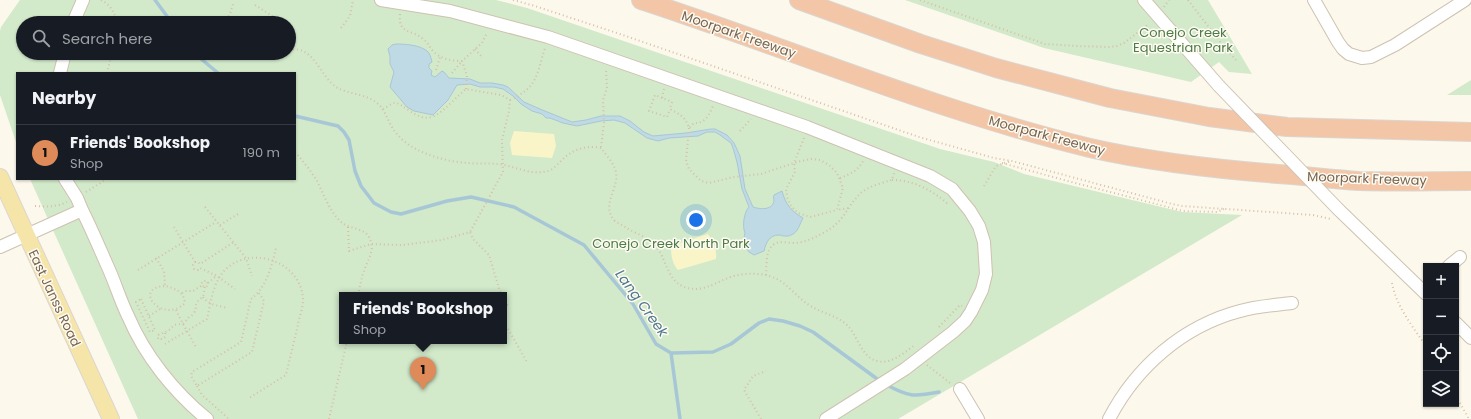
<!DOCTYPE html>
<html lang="en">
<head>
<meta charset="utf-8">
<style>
  body { margin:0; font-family:Poppins,sans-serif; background:#242831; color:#f1f3f6 }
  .controls { position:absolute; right:12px; bottom:12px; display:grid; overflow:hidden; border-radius:0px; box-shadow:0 1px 3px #0004 }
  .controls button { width:36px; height:36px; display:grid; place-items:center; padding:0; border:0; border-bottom:1px solid #363941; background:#171b24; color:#f1f3f6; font:20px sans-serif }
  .you { position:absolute; left:696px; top:220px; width:14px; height:14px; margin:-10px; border:3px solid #fff; border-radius:50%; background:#1a73e8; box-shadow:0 0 0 6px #1a73e833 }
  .badge { display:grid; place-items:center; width:26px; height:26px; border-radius:50%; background:#de8b59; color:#111; font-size:13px; font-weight:700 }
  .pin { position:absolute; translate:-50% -33px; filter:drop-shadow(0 1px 2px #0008) }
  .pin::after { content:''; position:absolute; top:21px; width:14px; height:12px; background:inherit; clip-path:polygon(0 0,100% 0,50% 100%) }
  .popup { position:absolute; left:339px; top:292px; width:168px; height:52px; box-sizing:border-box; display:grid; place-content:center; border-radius:0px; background:#171b24; filter:drop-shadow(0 1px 3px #0005); font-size:13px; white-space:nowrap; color:#9ea1a6 }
  .popup b { font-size:15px; color:#f1f3f6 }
  .popup::after { content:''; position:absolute; left:50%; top:100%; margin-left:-8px; border:8px solid transparent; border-top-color:#171b24 }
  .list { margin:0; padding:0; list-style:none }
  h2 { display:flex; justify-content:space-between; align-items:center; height:52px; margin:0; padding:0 16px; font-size:17px }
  h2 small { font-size:13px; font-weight:400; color:#9ea1a6 }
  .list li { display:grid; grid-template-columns:26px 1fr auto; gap:12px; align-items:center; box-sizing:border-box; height:56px; padding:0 16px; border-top:1px solid #363941 }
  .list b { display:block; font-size:15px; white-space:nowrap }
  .list p { margin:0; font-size:13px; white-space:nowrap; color:#9ea1a6 }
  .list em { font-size:13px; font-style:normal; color:#9ea1a6 }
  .icon { flex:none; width:22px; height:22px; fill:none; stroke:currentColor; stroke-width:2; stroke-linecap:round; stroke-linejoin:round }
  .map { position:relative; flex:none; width:1471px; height:419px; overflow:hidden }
  .search { position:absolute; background:#171b24; box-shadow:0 1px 3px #0004; left:16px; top:16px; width:280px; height:44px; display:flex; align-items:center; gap:10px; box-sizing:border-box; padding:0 14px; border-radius:22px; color:#9ea1a6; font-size:15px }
  .panel { position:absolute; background:#171b24; box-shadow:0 1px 3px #0004; left:16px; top:72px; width:280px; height:108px; border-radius:0px }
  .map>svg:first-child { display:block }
  .green { fill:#d2e9ca; fill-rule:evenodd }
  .sand { fill:#f9f5c9 }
  .water { fill:#c0dae5; stroke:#a7c7d6 }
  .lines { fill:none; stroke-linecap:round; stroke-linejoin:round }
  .stream { stroke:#a7c7d6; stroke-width:3.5 }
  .minor-casing { stroke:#cec2b1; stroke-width:14 }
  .major-casing { stroke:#dbd6d1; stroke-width:18 }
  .highway-casing { stroke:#dbd6d1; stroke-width:20 }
  .path { stroke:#d5c0a7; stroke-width:2; stroke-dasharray:1 3; stroke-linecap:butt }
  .minor { stroke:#fff; stroke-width:12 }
  .major { stroke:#f6e5a9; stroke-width:16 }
  .highway { stroke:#f2c6a7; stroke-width:18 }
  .minor-bridge-casing { stroke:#cec2b1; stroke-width:14; stroke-linecap:butt }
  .minor-bridge { stroke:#fff; stroke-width:12 }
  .labels { text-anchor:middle; stroke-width:3; stroke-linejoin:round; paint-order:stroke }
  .park-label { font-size:13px; fill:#4e7b47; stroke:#fefbf2 }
  .street-label { font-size:13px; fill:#76634f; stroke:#fefbf2 }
  .water-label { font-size:14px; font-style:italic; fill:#4d798f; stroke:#fefbf2 }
</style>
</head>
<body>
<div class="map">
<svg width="1471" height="419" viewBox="0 0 1471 419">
  <rect width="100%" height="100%" fill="#fcf8ec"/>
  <path class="green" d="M20 0H496L527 8 940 149 994 162 1024 174 1182 212 1242 215 898 419H138L30 179H295V73H17V145L0 95V31L1 27ZM23 23H289V53H23ZM342 295H504V341H342Z
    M905 0H1208L1252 74 1229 72 1219 62 1191 82 1044 48Z
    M1471 80V95H1447Z"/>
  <path class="sand" d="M514 131 554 134 556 146 552 158 512 155 510 143Z
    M708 234C714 242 717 249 716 259L678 270C672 263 671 256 671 246Z"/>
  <path class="water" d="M396 44C405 44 420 45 427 51 430 53 431 58 432 62L429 64V68L432 71 431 75 435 77 442 71 444 72 449 78 470 79 480 83H492L503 85 508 87 524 102 540 109 572 122 586 120 601 116H620L630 121 644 132 653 136 686 133 711 129H715L727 135 734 143 740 156 745 189 753 207C759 209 772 211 774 201 774 199 773 197 774 195L782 191C786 205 791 211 803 218 800 223 798 233 791 235 787 237 784 236 779 235 769 235 766 243 764 251L754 255 749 252C745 247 743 239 745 233 742 226 744 212 749 207L742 189 737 162 733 148 731 143 720 135 715 132H707L698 136 669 138 658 141 647 138 625 123 614 120 601 121 577 126 563 123 550 118H546L542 114 532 111 521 104 513 96 503 89 494 87H480L470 84 457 85 448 100 433 115 414 111 407 107 390 87 394 72 390 64V56L388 49 392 45Z"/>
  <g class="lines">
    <path class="stream" d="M155 0 172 23
      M194 53 218 73
      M295 116 338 126 344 132 349 140 355 171 361 186 374 203 391 212 401 214 447 201 471 197 514 207 584 245 633 304 656 344 671 353 680 419
      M671 353 713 352 731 344 759 323 769 319 783 321 800 326 813 332 880 381
      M885 384C909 397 913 397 939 392"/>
    <defs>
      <path id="minor" d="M381 0 450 11 548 37 807 127 930 176 952 189 970 211 979 226 984 242 986 274 982 290 971 312 965 321 953 332 905 369 826 419
        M1144 0 1219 86
        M1314 0 1338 42 1343 49 1349 54 1362 58 1371 57 1395 45 1465 0
        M73 23 83 0
        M60 73 65 53
        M65 179 77 198 82 210
        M1339 210 1426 294
        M0 247 82 210C91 228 99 247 107 265 115 282 120 300 128 316 145 356 174 392 207 419
        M1449 266 1460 257
        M1456 323 1471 338
        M960 389 978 419
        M1109 419C1136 367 1183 326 1240 311 1257 306 1275 305 1292 303"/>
      <path id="major" d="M0 177 111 419"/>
      <path id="highway" d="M641 0C791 49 937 111 1090 148 1151 162 1215 169 1278 174 1305 176 1332 179 1359 181 1396 182 1434 181 1471 181
        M799 0 921 44 996 68 1110 98 1209 117 1287 127 1471 132"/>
    </defs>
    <use href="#minor" class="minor-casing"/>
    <use href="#major" class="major-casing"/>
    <use href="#highway" class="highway-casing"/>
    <path class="path" d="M101 0C110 4 115 13 117 23
      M513 0 535 6 614 32 919 137 994 158 1012 161 1172 204 1182 206 1313 215 1331 219
      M920 0 1045 44 1076 46 1109 47 1117 46 1124 43 1149 24
      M1188 0 1224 47 1237 61
      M255 5 277 19
      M1164 7 1169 0
      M400 14C398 35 412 29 423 39 428 42 429 47 433 51 440 59 452 61 462 61
      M224 23 230 14 233 4
      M341 28 350 16 353 0
      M475 49 481 56
      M289 50C313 44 320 76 336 87 349 95 366 93 378 104 385 110 387 119 392 127 397 136 406 144 416 149 431 157 451 162 468 163 478 164 488 163 498 164 516 166 530 176 548 171 554 169 558 164 562 160 573 149 586 145 601 148 606 155 614 163 616 172 619 190 600 205 615 221 622 225 628 229 636 233 642 236 649 239 654 244 666 256 666 278 682 286 702 295 716 281 734 276 749 272 766 273 779 280 790 287 798 298 809 305 821 313 836 315 847 325 858 336 861 357 877 361 891 365 905 352 915 345
      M239 53C251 62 266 58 280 53
      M436 70 440 57
      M107 73 112 53
      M452 73 462 61
      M466 89 467 76 462 61 482 43 487 33
      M664 89 662 98 672 102 670 109C679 114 686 117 689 128L694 123C705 124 709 115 713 106
      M662 98 655 95 649 111 667 117 670 109
      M510 100C538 87 536 76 545 48
      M383 109C386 108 390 104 394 103 402 101 418 124 434 116 446 110 456 97 466 89L501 95 510 100 509 111 502 140 503 172 470 232
      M689 128 686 161 689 169 701 181 709 183 734 177 761 174 797 162 811 159 820 160 829 165 837 173 843 188 837 210 849 208
      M740 131 751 119
      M804 138 794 163 795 172 786 189 787 197 791 206 798 213 810 217 837 210
      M601 147 604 123 603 100 607 88 606 69
      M295 152C303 161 311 171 317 181 324 195 329 210 340 221 350 231 367 226 371 242 374 253 367 261 364 271 361 279 360 287 358 295
      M1002 163 1064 180 1183 211 1217 212 1224 209
      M840 178C850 174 858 171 863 161
      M892 180C913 180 932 190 948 204
      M984 186 996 166 1011 161
      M86 192 107 179
      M35 206C47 207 56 207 67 202
      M205 207 246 258 252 276
      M220 225 238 214
      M174 227 195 262 193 265 194 269 198 270 200 268 217 276 235 289
      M348 227 349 251 371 244 402 245 442 240 470 232 473 239 489 255 501 295
      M156 258 164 271 165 286C175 288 184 292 185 303 163 325 131 288 165 286
      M195 262H198L200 264 234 242
      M138 270 216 222
      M766 275C767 265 765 252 773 245 779 240 786 243 793 243 804 243 814 238 823 233 844 223 846 207 861 193 869 186 882 183 892 180L894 173
      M208 283 216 276
      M1392 283C1396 306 1413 327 1426 346
      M182 293 185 291H193L201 286V284L203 281H207L208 285 206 287 201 286
      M259 293 264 301 252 352 197 386 191 376 192 372 241 342 251 299C266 288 272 266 276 248
      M203 297C208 305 220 306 228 308
      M141 299 155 330 150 332 136 302Z
      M504 302 510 307
      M176 310 183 324 196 347
      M149 316 160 309
      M504 316 508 317
      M504 322 527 362
      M939 327 960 305 962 306
      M165 333V337L163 339H158V335C165 331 168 333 174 325 184 323 182 326 189 317 191 316 193 315 194 313 198 306 192 304 203 297L205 287
      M165 344 207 319C211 302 213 281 226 269 253 244 303 263 303 301 303 308 299 317 298 325 294 341 290 358 286 375L249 398
      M927 365 950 383
      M197 386 202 395 229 419
      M1456 396 1469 419
      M329 419 347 341
      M761 419 744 390 753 376 766 371"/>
    <use href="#minor" class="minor"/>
    <use href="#major" class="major"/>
    <use href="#highway" class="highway"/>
    <defs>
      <path id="minor-bridge" d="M1219 86 1339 210"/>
    </defs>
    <use href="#minor-bridge" class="minor-bridge-casing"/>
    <use href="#minor-bridge" class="minor-bridge"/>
  </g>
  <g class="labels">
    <g class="park-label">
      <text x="1183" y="37">Conejo Creek<tspan x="1183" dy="15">Equestrian Park</tspan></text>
      <text x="671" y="248">Conejo Creek North Park</text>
    </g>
    <g class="street-label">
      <text transform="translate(739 34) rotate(19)" y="5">Moorpark Freeway</text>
      <text transform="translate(1047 135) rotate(15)" y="5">Moorpark Freeway</text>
      <text transform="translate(1367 178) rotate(2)" y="5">Moorpark Freeway</text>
      <text transform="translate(55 298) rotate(65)" y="5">East Janss Road</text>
    </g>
    <g class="water-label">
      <text transform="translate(642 303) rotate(54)" y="5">Lang Creek</text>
    </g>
  </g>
</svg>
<div class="controls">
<button>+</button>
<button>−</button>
<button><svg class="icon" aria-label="locate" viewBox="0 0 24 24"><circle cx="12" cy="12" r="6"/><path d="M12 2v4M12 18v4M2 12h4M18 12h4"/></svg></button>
<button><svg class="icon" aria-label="layers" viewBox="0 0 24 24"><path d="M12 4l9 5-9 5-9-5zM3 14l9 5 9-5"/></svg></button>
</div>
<div class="you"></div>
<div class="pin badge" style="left:423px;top:390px">1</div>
<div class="popup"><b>Friends' Bookshop</b>Shop</div>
<div class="search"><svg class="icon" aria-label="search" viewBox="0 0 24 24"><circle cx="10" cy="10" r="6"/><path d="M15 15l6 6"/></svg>Search here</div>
<section class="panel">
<h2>Nearby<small></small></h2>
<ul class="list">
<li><span class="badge">1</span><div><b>Friends' Bookshop</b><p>Shop</p></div><em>190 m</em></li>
</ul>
</section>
</div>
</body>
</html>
